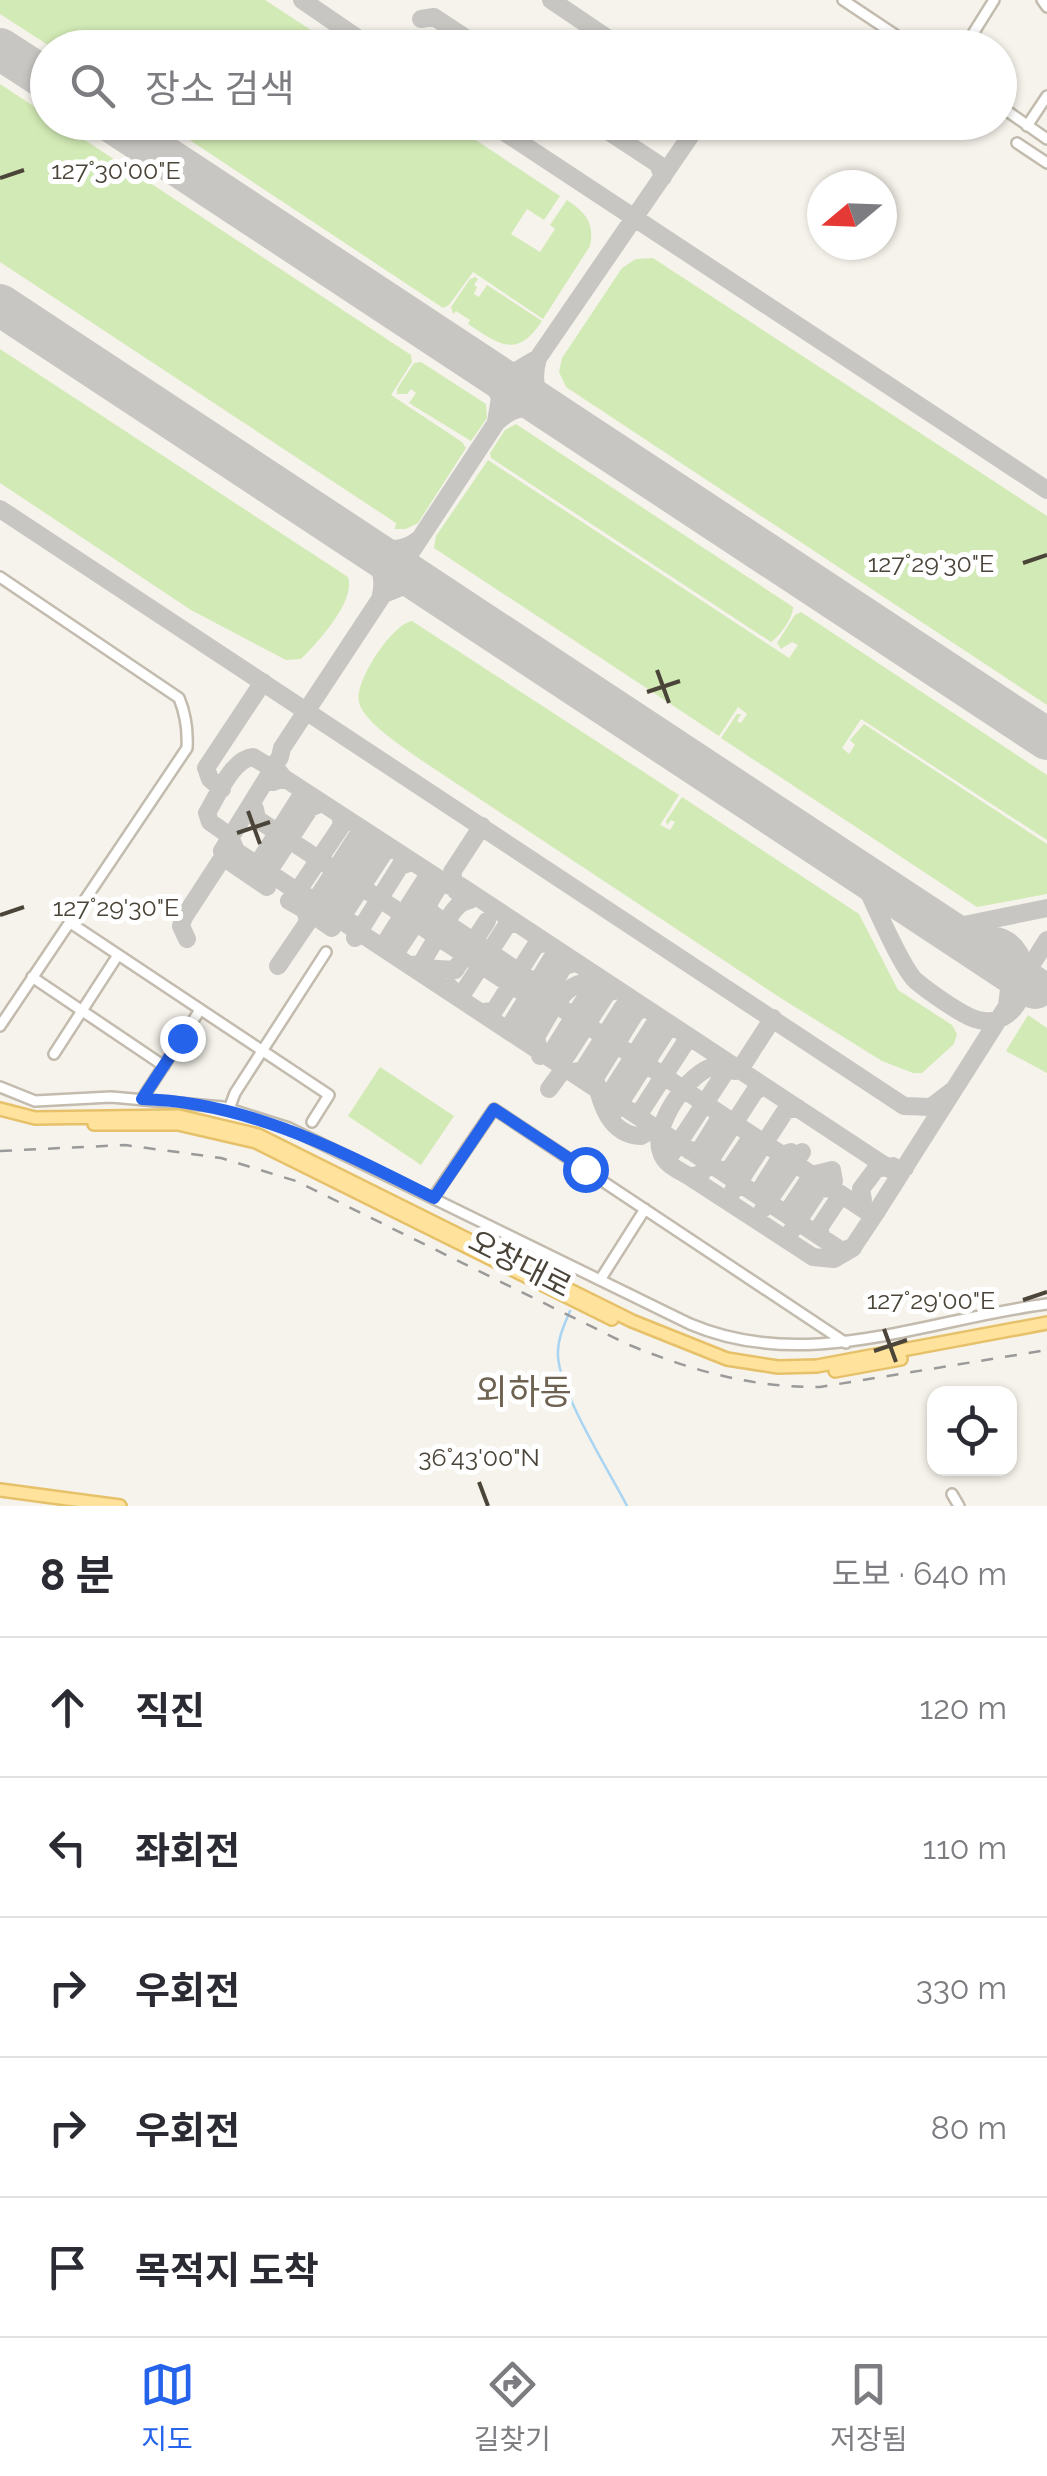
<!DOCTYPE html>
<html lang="ko">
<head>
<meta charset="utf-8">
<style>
  body { margin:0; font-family:Raleway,"Noto Sans KR",sans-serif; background:#f7f7f7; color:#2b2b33 }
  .controls { position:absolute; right:30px; bottom:30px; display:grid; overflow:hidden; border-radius:20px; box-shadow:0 2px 8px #0004 }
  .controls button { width:90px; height:90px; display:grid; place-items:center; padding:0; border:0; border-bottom:2px solid #e1e1e2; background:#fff; color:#2b2b33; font:50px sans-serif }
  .compass { position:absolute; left:807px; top:170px; width:90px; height:90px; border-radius:50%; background:#fff; box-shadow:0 2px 8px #0004; rotate:251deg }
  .stop { position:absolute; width:30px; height:30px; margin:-22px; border:8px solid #2563eb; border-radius:50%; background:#fff }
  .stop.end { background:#2563eb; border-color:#fff; box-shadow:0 2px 10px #0008 }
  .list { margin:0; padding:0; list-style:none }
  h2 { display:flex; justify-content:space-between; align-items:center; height:130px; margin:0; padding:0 40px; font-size:42px }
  h2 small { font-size:32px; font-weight:400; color:#7c7c81 }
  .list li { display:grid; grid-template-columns:65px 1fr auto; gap:30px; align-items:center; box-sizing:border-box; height:140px; padding:0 40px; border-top:2px solid #e1e1e2 }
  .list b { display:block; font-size:38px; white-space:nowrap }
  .list em { font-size:32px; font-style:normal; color:#7c7c81 }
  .icon { flex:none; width:55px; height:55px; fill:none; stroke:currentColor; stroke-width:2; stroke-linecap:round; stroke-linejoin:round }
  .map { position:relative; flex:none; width:1047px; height:1506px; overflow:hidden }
  .search { position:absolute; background:#fff; box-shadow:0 2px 8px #0004; left:30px; right:30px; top:30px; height:110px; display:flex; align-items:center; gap:25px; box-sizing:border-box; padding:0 35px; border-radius:55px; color:#7c7c81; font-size:38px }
  .sheet { height:830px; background:#fff }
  nav { display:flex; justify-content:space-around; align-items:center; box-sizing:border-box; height:140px; border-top:2px solid #e1e1e2; background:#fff; font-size:28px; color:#7c7c81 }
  nav a { display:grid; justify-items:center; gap:5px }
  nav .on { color:#2563eb }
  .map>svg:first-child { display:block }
  .green { fill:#d2eab5 }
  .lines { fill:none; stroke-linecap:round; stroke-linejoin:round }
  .stream { stroke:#a9d4f2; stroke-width:2.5 }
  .taxiway { stroke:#c8c6c3; stroke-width:18 }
  .runway { stroke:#c8c6c3; stroke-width:42 }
  .minor-casing { stroke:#c2bbae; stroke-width:14 }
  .major-casing { stroke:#e6c16a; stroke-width:16 }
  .minor { stroke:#fff; stroke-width:9 }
  .major { stroke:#ffe39c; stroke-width:11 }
  .rail { stroke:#9a9a9a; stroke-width:2.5; stroke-dasharray:12 12; stroke-linecap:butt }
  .route { stroke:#2563eb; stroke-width:12 }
  .ticks { fill:none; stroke:#4b4439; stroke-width:4 }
  .labels { text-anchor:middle; stroke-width:10; stroke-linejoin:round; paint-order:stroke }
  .street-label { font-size:30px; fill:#4b4439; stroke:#fff }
  .quarter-label { font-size:35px; fill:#6e6250; stroke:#fff }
  .ticks-label { font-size:25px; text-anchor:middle; fill:#4b4439; stroke:#fff; stroke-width:10; stroke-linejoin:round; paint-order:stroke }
</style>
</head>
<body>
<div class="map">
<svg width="1047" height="1506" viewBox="0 0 1047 1506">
  <rect width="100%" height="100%" fill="#f6f3ec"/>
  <path class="green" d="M0 0H265L337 47H51L0 14Z
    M0 84 47 115 48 122 59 123 411 355 412 362 391 395 462 442 466 448 418 523 406 529H395L396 523 0 262Z
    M164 123H450L560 196 544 220 527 209 511 234 540 252 555 229 550 225 567 200C585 212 595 223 590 246L543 319 473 272 449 305 443 308Z
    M653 258 1047 516V705L566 387 559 372 562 358 622 268 636 259Z
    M475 277 478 279 474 285 477 287 474 294 479 297 487 285 542 321C517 359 500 345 468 324L470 320 456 311 453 314 451 307 470 279Z
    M0 349 348 577C356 601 318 642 301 659L286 660 191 610 0 483Z
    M421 362 486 404 487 418 471 441 409 403 416 393 411 389 407 394H397V389L414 363Z
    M516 424 793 607C793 618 780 636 771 642L491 458 490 453 505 430Z
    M488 460 789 658 798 645 792 642 781 649 777 643 795 615 801 612 1047 775V840L861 719 842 748 849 754 855 745 850 740 864 724 1047 844V894L977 907 721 738 737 714H741L737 721 741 723 747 714 738 707 719 736 434 548 436 536Z
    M412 621 679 795 660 825 670 830 675 822 671 820 667 825 666 821 682 797 859 914 898 990 952 1025 957 1034 954 1044 922 1073H913L882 1061 779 997 421 760C405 748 363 722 359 702 354 682 392 624 412 621Z
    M1028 1015 1047 1028V1073L1006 1051Z
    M380 1067 454 1116 421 1165 348 1116Z"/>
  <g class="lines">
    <path class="stream" d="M570 1311C564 1325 557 1340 558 1356 560 1394 608 1469 627 1506"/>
    <path class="taxiway" d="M302 0 372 48
      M551 0 622 48
      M421 19 434 17 481 48
      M368 45 385 47 406 39 407 48
      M489 122 1047 490
      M594 122 658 164 663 177
      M538 358C532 379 535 396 551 412
      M487 370 516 371 538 358 700 122
      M487 370 500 398 496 422
      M0 509 904 1106 931 1107 952 1091
      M362 543C377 557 386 574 381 595
      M364 544C383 550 403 553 419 539
      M386 593 409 584 431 589
      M278 771 284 778 450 886 459 885 893 1171 905 1168
      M284 778 273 782 276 763 268 766 253 757C232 759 218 795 207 813L210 822 230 836 236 851 842 1251 853 1247 877 1211
      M222 789 210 779 206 768 263 682
      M255 809 257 819 519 990
      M370 834 372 845 353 874 344 875 345 885 326 914 315 917 312 911 314 903 356 838Z
      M262 857 299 799
      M260 864 262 869 272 866 310 808 322 803
      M859 871C870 894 901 968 916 981 928 991 960 1014 975 1019 1019 1034 1042 968 1010 942 991 928 971 939 951 932
      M267 887 229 861 222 851 280 757 282 748 496 423C514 405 533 404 555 415
      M456 891 452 872 482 826
      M308 897 302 894 301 886 342 825 340 815
      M289 901 305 910 308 921 316 917 332 928
      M428 904 399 948 389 951 387 940 425 880 436 877 439 886 428 904 431 913 543 988
      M935 922 964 925 1047 908
      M352 923H346L345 912 385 851 393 849
      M355 938 400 866 413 862
      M187 939 181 926 184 917 227 851
      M562 954 552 958 533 989 869 1213 877 1211 1007 1006 1010 981 999 963
      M412 965 421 964 434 942 444 940 441 932C448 920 455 902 470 900
      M278 966 314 913
      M422 968 455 970 487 921
      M1025 975 1047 940
      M450 987 454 992 463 993 507 925 517 923
      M540 987 533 989 513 1021 516 1033 524 1031 564 966 575 963
      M645 1008 636 1012 595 1078C601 1105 610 1135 641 1136L662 1124
      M483 1012 494 1011 536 945 546 943
      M543 1052 553 1050 593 986 604 982
      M567 1055 607 993 617 990
      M540 1056 536 1037C551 1013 567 970 602 986
      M744 1063 773 1018
      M735 1071 715 1066C689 1071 651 1126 661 1152 665 1165 679 1170 690 1177L701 1174 755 1091 761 1088
      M573 1072 583 1070 623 1007 634 1001
      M549 1089 560 1074
      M603 1092 612 1090 653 1026 663 1020
      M615 1111 667 1030 675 1028
      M633 1112 641 1111 685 1043
      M690 1151 700 1150 721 1116
      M672 1153 724 1074
      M719 1170H729L752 1136
      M690 1177 813 1257 834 1259 853 1248
      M733 1191 786 1110 798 1108
      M763 1200 760 1190 782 1155 791 1152
      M863 1200 861 1189 876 1169 893 1166
      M763 1209 802 1152
      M792 1219 790 1208 812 1175 832 1170 834 1181
      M792 1230 819 1189 832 1188 828 1183
      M822 1238 819 1228 841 1195"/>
    <path class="runway" d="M0 49 48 80
      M112 122 1047 739
      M0 305 1035 988"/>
    <defs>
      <path id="minor" d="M843 0 915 48
        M1042 0 1047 7
        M964 48 994 0
        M1000 106 1047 139
        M1027 126 1047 96
        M1017 143 1047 163
        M0 577 179 698C186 715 188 730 187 748L0 1026
        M69 922 329 1095 312 1122
        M32 977 164 1066
        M54 1054 118 955
        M0 1087 35 1101 111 1097 223 1107 289 1128 690 1324C807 1374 928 1319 1047 1304
        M142 1099 200 1010
        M229 1109 235 1093 326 952
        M433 1198 494 1109 846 1343
        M600 1280 645 1209
        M952 1494 959 1506"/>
      <path id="major" d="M0 1109 35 1118 179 1116 258 1135 632 1321 727 1359 778 1367 817 1366 1047 1323
        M94 1124H178L256 1142 612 1319
        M835 1371 901 1359
        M0 1490 120 1506"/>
    </defs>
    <use href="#minor" class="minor-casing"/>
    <use href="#major" class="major-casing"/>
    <use href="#minor" class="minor"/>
    <use href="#major" class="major"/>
    <path class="rail" d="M0 1151 125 1145 221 1158 296 1181 627 1344C690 1370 752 1388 820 1387L1047 1350"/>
  </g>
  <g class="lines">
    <path class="route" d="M182 1038 142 1099C249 1102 340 1151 434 1198L494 1109 585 1169"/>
  </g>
  <path class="ticks" d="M0 178 24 170M1023 563 1047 555M657 670 669 703M647 692 680 681M248 811 260 844M237 833 270 822M0 915 24 907M1023 1300 1047 1292M884 1329 896 1362M874 1351 907 1340M479 1482 488 1506"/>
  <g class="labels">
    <g class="street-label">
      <text transform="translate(520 1264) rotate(27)" y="10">오창대로</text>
    </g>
    <g class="quarter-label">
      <text x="524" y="1404">외하동</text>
    </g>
  </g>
  <g class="ticks-label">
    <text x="116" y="179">127°30'00"E</text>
    <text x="931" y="572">127°29'30"E</text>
    <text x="116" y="916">127°29'30"E</text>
    <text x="931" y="1309">127°29'00"E</text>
    <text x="479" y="1466">36°43'00"N</text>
  </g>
</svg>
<div class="controls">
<button><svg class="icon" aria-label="locate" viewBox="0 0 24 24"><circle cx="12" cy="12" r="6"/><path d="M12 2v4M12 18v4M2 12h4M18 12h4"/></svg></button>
</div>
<svg class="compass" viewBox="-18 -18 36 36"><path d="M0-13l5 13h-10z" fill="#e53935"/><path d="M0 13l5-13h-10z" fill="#7c7c81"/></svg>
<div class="stop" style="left:585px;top:1169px"></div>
<div class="stop end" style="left:182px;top:1038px"></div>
<div class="search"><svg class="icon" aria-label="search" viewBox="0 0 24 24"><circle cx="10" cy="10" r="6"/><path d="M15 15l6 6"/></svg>장소 검색</div>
</div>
<section class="sheet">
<h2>8 분<small>도보 · 640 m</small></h2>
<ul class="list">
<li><svg class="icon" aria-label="ahead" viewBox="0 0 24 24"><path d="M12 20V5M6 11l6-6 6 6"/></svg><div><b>직진</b></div><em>120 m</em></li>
<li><svg class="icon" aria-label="left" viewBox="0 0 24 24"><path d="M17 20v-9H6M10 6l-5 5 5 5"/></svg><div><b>좌회전</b></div><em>110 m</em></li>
<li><svg class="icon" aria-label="right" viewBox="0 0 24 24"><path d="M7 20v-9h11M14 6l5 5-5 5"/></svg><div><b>우회전</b></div><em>330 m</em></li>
<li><svg class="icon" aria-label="right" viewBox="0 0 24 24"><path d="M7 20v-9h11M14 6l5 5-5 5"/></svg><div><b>우회전</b></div><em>80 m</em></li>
<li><svg class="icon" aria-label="arrive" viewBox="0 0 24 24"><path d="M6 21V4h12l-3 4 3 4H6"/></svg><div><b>목적지 도착</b></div></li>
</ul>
</section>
<nav>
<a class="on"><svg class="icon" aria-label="map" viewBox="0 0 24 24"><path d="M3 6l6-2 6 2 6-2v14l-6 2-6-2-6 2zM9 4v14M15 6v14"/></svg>지도</a>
<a><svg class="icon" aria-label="directions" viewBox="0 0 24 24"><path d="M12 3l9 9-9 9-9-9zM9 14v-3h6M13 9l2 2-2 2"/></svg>길찾기</a>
<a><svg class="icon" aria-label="saved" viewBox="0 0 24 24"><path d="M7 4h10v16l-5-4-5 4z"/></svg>저장됨</a>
</nav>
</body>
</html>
